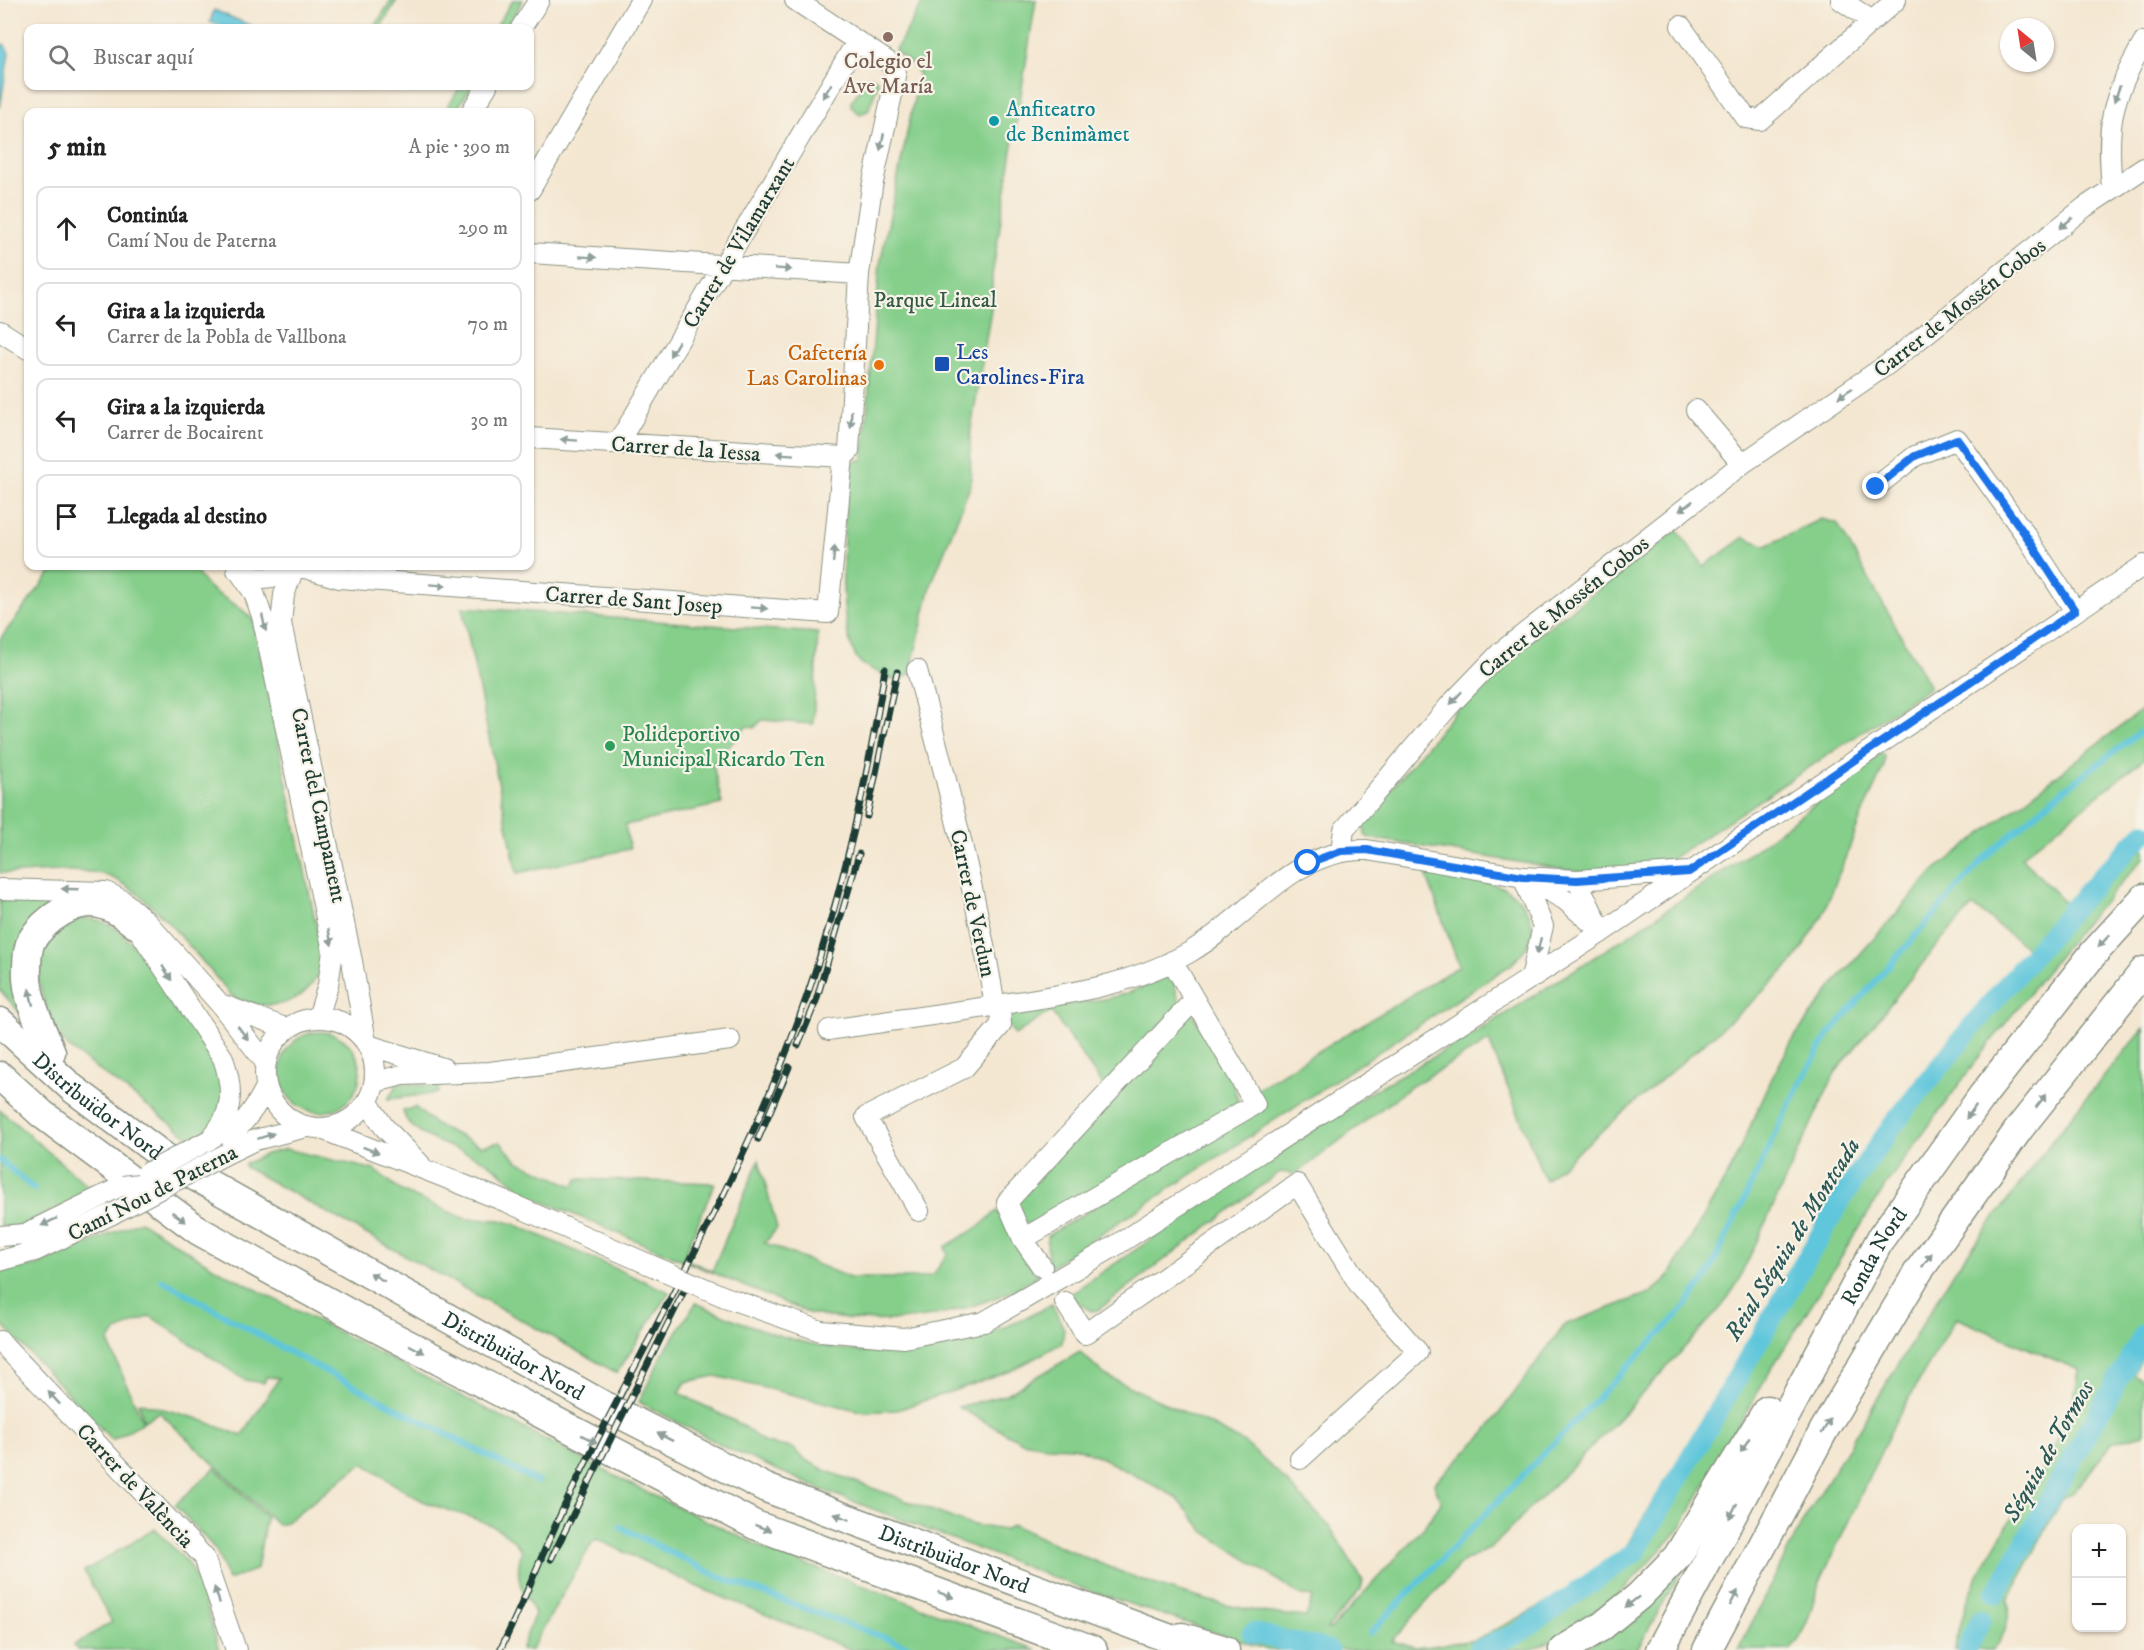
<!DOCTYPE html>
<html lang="es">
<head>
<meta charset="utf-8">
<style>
  body { margin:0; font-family:"IM FELL DW Pica",serif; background:#f2f2f2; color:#222 }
  .controls { position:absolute; right:18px; bottom:18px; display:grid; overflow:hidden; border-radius:12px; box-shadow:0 2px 4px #0004 }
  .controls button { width:54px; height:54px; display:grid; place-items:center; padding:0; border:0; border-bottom:2px solid #e0e0e0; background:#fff; color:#222; font:30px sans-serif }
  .compass { position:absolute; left:2000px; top:18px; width:54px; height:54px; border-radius:50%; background:#fff; box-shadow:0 2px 4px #0004; rotate:330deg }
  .stop { position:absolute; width:18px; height:18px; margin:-14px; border:4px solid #1a73e8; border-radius:50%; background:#fff }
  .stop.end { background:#1a73e8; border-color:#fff; box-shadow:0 2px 6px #0008 }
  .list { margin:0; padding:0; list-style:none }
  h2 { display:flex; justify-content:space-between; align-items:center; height:78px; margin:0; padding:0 24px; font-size:26px }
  h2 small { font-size:20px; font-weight:400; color:#767676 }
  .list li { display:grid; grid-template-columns:39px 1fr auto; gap:18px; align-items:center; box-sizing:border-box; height:84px; margin:0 12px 12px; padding:0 12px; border:2px solid #e0e0e0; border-radius:12px }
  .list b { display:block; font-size:22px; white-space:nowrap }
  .list p { margin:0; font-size:20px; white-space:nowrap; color:#767676 }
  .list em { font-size:20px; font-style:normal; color:#767676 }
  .icon { flex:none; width:33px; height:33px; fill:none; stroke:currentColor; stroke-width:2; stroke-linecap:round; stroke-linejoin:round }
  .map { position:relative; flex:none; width:2144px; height:1650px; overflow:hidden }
  .search { position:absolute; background:#fff; box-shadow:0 2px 4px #0004; left:24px; top:24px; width:510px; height:66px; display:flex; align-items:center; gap:15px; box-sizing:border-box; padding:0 21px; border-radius:12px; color:#767676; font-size:22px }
  .panel { position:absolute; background:#fff; box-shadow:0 2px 4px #0004; left:24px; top:108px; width:510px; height:462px; border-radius:12px }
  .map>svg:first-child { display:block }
  .green { fill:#85cf8b; stroke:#528660; stroke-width:1.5; fill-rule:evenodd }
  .water { fill:#5fc6db; stroke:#3f8288; stroke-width:1.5 }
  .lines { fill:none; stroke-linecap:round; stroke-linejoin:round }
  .stream { stroke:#5fc6db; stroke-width:6 }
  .canal { stroke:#5fc6db; stroke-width:21 }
  .minor-casing { stroke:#8a9282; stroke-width:22 }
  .highway-casing { stroke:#8a9282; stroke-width:31 }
  .minor { stroke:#fff; stroke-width:20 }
  .highway { stroke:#fff; stroke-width:28 }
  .rail-casing { stroke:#1f3d34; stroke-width:7 }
  .rail { stroke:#f7f3e8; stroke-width:4.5; stroke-dasharray:14; stroke-linecap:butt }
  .minor-bridge-casing { stroke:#8a9282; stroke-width:22; stroke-linecap:butt }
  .minor-bridge { stroke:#fff; stroke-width:20 }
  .oneway { fill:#8f9e9a }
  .route { stroke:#1a73e8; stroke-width:8 }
  .education-dot { fill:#8d6e63; stroke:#f7f3e8; stroke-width:2 }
  .culture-dot { fill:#0f9aa8; stroke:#f7f3e8; stroke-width:2 }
  .transit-dot { fill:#1a4fb4; stroke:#f7f3e8; stroke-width:2 }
  .food-dot { fill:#e8710a; stroke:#f7f3e8; stroke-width:2 }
  .leisure-dot { fill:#2e9e5b; stroke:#f7f3e8; stroke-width:2 }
  .labels { text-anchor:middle; stroke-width:4.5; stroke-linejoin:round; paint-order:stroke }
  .education-label { font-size:22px; fill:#785e54; stroke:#f7f3e8 }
  .culture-label { font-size:22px; fill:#0d838f; stroke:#f7f3e8; text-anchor:start }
  .street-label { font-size:22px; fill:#1f3d34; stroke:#f7f3e8 }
  .park-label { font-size:22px; fill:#335a45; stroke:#f7f3e8 }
  .transit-label { font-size:22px; fill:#164399; stroke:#f7f3e8; text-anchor:start }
  .food-label { font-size:22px; fill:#c56008; stroke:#f7f3e8; text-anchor:end }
  .leisure-label { font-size:22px; fill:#27864d; stroke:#f7f3e8; text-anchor:start }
  .water-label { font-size:24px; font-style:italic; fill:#2c5855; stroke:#f7f3e8 }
</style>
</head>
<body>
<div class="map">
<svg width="2144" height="1650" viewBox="0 0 2144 1650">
  <rect width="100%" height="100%" fill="#f7f3e8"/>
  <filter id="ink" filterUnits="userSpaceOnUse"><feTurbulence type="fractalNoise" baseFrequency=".0167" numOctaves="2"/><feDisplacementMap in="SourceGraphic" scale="12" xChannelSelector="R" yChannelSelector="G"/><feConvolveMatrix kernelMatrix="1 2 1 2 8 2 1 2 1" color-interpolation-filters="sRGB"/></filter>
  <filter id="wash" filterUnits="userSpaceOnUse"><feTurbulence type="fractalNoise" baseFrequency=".008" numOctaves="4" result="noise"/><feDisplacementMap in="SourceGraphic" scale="24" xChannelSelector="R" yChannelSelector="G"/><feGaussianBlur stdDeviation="1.35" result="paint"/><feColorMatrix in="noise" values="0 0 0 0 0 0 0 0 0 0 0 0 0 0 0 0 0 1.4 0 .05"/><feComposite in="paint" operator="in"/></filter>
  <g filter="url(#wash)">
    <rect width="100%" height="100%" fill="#f4e7d1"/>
    <path class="green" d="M391 0H397L380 28H374Z
      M513 0H523L506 28H495Z
      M924 0H1036L992 276V303L970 435 971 484 931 585 910 674C899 682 892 681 881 674 875 671 866 667 861 663 832 635 846 508 848 468L857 460H863L880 264 919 75 914 66 895 51Z
      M869 76 877 80 878 84 868 111 860 114 851 107V102Z
      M461 86H472L455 112H444Z
      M1821 519 1837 523 1930 687 1659 867 1599 875 1369 838 1365 835 1364 823 1368 817 1458 708 1503 661 1677 530 1704 566 1744 537 1766 546Z
      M56 566H193C212 601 230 594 253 620L322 954C319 1002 272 1016 233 997 201 962 149 889 105 875 84 867 26 874 0 873V639Z
      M462 607 818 633 813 724 762 720 754 728 747 726 713 764 722 804 625 825 630 849 517 873Z
      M2144 708V759L2021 857 2068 906 2080 890 2144 825V858L2083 925 1979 1057 1887 1183 1770 1371 1679 1530 1611 1603 1573 1630 1531 1650H1268L1076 1586 823 1490 727 1448 639 1402 662 1355 696 1303C823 1361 925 1376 1052 1304L1064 1329 1062 1343 1011 1371 897 1410 865 1412 715 1376 686 1382 679 1393 740 1424 765 1443 793 1448 802 1458 827 1471 968 1524 1004 1530 1013 1525C1105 1568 1203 1610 1306 1617L1313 1597 1300 1595 1205 1532 1176 1497 1098 1456 1074 1447 1045 1446 1022 1442 958 1407 1005 1395 1080 1352 1105 1375 1221 1430 1246 1444 1278 1473 1330 1527 1363 1581 1361 1589 1327 1629H1331L1426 1525 1441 1503 1434 1483 1485 1433 1564 1325 1652 1292 1667 1279 1729 1173 1772 1078 1793 1039 1838 979 1935 870ZM1973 906 2030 950 1948 1041 1861 1156 1624 1550 1573 1586 1523 1616 1475 1640 1415 1648 1392 1641 1464 1560C1492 1554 1512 1526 1531 1507 1598 1443 1661 1374 1723 1305L1737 1284 1835 1073 1942 939Z
      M1882 753 1885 755 1884 766 1864 810 1822 917 1793 962 1753 1001 1545 1180 1489 1041 1410 1087 1296 1174 1280 1172 1098 1310 1091 1311 1067 1296 1367 1094 1472 1035 1623 939 1756 849Z
      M1426 874C1464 881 1512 874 1530 916 1538 936 1525 951 1512 964L1017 1289C945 1320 888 1328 811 1314L532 1197C516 1187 504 1173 488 1163 467 1149 409 1140 403 1111L415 1107 436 1125 481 1146 500 1142 517 1161 573 1186 578 1179 715 1183 683 1258 712 1271 759 1160 777 1228 765 1243 850 1278H920L933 1275 948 1254 945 1247 980 1226 997 1211 1035 1274 1048 1264 1047 1236 1209 1138 1253 1091 1459 966Z
      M58 898 49 908 25 1019 0 990V900Z
      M85 918C99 920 108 922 119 931 141 948 218 1059 222 1084 224 1098 220 1112 216 1125L199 1136 189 1137 69 1048 51 1026 37 976 41 952 53 934 68 923Z
      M1167 977 1174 984 1180 1003 1104 1087 1051 1011 1015 1035 1006 1022 1008 1017 1016 1013 1104 999 1128 993Z
      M1191 1012 1232 1081 1238 1100 1235 1107 1036 1225 1022 1222 1015 1204Z
      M2144 1028V1355L2133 1374 2144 1381V1434L2113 1442 2075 1491 2063 1498 2008 1600C2010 1621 2006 1634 1993 1650H1954C1960 1630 1964 1607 1972 1588 2006 1516 2069 1451 2079 1370L1956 1318 1895 1422 1819 1584 1807 1622 1798 1642 1790 1650H1738L1802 1523 1954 1272 2067 1121Z
      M280 1072a40 40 0 1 1 80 0a40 40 0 1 1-80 0Z
      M398 1083 439 1087 438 1093 388 1099Z
      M0 1110 95 1192 19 1226H0Z
      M286 1149 375 1170 403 1192 466 1219 500 1220 514 1224 669 1292 617 1373 245 1167V1164L266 1154Z
      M140 1221 213 1267 646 1492 770 1551 1037 1650H852L698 1587 597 1539 592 1543 531 1650H521L535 1613C522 1590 513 1578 522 1551 504 1520 454 1515 423 1501 402 1491 383 1476 363 1463L285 1523 278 1525 159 1412 144 1421 138 1402 196 1418 242 1436 279 1378 266 1377 264 1383 245 1380 150 1316 117 1331 108 1342 143 1422 112 1440 0 1322V1271L36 1266Z
      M215 1468 266 1517 257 1569 228 1580 216 1550 175 1505Z
      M155 1529 187 1562 201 1588 219 1650H77L74 1645 112 1622 84 1571Z
      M1695 1546 1637 1650H1586Z"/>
    <path class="water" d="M214 10 252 26 253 28H227L210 22Z
      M4 44 9 53 0 108V46Z"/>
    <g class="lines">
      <path class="stream" d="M0 1160 34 1189
        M162 1280 293 1354 538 1482
        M620 1527 717 1576 918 1650
        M1370 1633 1678 1315 1706 1279 1799 1085 1828 1035 1985 857 2061 792 2144 729"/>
      <path class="canal" d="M1996 1593 2144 1334
        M1252 1633 1328 1650
        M1478 1650 1517 1634 1635 1552 1845 1193 1895 1122 1982 1014 2088 891 2144 833
        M1967 1650 1980 1620"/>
    </g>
  </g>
  <g filter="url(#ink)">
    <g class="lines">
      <defs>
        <path id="minor" d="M1841 0 1872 21
          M1681 26 1746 118 1760 120 1896 0
          M521 28 539 0
          M471 112 487 86
          M2112 188C2106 123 2111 98 2144 42
          M530 190 641 0
          M530 253 859 274
          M0 331 28 349
          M1696 410 1742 464
          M530 438 843 457
          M618 443 857 41
          M1876 487 1915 456 1957 439 2027 537 2075 611
          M298 566 339 578 828 613 843 457 849 451 859 274 872 187 896 76 893 67 887 61 795 0
          M294 568 284 595 281 623 352 961 366 1042
          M237 570C258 583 278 579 298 566
          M239 571 254 593 262 616 333 951 328 985 318 1018
          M917 670C947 781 976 892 995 1006
          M1341 851 1344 830 1449 706 1501 652 1742 464 1888 364 2085 207 2144 168
          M1523 877 1543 926 1531 978
          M1529 880 1565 900 1602 932
          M1577 880 1598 924
          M0 889 106 892 122 900 146 921 220 1004 266 1063
          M138 929 223 1058C234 1090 234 1115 209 1140
          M220 1004 288 1029
          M265 1073a55 55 0 1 1 110 0a55 55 0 1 1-110 0Z
          M829 1030C887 1021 946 1014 1004 1004 1068 994 1133 985 1190 952 1250 917 1292 848 1367 850L1523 877 1577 880 1689 872
          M368 1045 443 1068
          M375 1082 403 1075 490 1072 730 1040
          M367 1101 384 1127 420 1164
          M319 1128 507 1202 648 1264
          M217 1147C239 1130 254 1112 266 1087
          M228 1153 255 1140 306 1127
          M919 1211 866 1117 964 1068 1001 1025 1000 1005
          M0 1236 25 1234 123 1186
          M1023 1239 1255 1104 1172 961
          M0 1261 35 1251 112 1214
          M1042 1267 1023 1239 1007 1202 1193 1001
          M725 1297 821 1331 904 1338 984 1322 1115 1246 1602 932 2144 565
          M1065 1302 1085 1334 1297 1184 1360 1286 1418 1352 1300 1459
          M0 1341 204 1557 236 1650"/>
        <g id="highway">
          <path id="s1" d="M0 1022 72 1088 175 1165 610 1409 766 1488 1200 1650"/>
          <path d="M51 1052C41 1026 25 997 27 968 27 961 28 948 31 941 44 920 74 898 100 904 114 907 124 915 135 924"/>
          <path d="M0 1076 42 1114 199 1231 365 1322 755 1525 1093 1650"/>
          <path d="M1182 1637 1225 1650"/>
          <path d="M1563 1650 1601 1627 1639 1596 1677 1557 1767 1410"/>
          <path id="s2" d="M1660 1650 1881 1238 1983 1095 2093 954 2144 898"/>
          <path d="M1707 1650 1824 1430 1918 1272 2019 1129 2144 971"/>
        </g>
      </defs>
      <use href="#minor" class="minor-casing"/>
      <use href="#highway" class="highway-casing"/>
      <use href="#minor" class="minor"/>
      <use href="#highway" class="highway"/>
      <defs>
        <path id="rail" d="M867 816 897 672
          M798 1045 816 1001 859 854
          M758 1139 789 1067
          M551 1559 690 1279
          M500 1650C523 1604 541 1556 563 1509 638 1352 729 1203 791 1040 837 920 865 795 885 669"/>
      </defs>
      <use href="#rail" class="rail-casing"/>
      <use href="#rail" class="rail"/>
      <defs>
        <path id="minor-bridge" d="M147 1173 209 1140
          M123 1186 147 1183 165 1174
          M112 1214 228 1153
          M648 1264 725 1297"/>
      </defs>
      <use href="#minor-bridge" class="minor-bridge-casing"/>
      <use href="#minor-bridge" class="minor-bridge"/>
    </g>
    <defs><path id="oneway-solid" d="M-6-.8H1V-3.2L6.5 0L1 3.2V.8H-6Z" transform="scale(1.5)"/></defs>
    <g class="oneway">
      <use href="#oneway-solid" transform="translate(827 91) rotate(121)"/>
      <use href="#oneway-solid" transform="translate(2117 94) rotate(109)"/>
      <use href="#oneway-solid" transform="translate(882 142) rotate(102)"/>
      <use href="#oneway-solid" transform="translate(2066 223) rotate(141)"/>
      <use href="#oneway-solid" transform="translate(588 257) rotate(4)"/>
      <use href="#oneway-solid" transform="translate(783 269) rotate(4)"/>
      <use href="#oneway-solid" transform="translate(674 349) rotate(121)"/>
      <use href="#oneway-solid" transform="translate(1845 393) rotate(146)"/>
      <use href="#oneway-solid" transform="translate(851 419) rotate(93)"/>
      <use href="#oneway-solid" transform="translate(569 440) rotate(-176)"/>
      <use href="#oneway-solid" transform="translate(785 454) rotate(-176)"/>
      <use href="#oneway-solid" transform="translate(1686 506) rotate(143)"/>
      <use href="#oneway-solid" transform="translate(834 554) rotate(-84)"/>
      <use href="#oneway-solid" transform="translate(438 585) rotate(4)"/>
      <use href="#oneway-solid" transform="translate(759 608) rotate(4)"/>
      <use href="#oneway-solid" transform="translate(264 623) rotate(77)"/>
      <use href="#oneway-solid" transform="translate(1456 698) rotate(132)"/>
      <use href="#oneway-solid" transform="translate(70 889) rotate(-178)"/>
      <use href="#oneway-solid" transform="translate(330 937) rotate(78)"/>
      <use href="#oneway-solid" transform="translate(2104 941) rotate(133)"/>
      <use href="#oneway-solid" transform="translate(1539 946) rotate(103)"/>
      <use href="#oneway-solid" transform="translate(167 973) rotate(57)"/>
      <use href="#oneway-solid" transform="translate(31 997) rotate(-103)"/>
      <use href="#oneway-solid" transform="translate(243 1033) rotate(53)"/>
      <use href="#oneway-solid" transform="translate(2041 1101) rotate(-52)"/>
      <use href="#oneway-solid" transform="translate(1971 1112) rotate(126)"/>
      <use href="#oneway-solid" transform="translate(266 1136) rotate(-18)"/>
      <use href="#oneway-solid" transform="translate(371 1150) rotate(21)"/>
      <use href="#oneway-solid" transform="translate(179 1217) rotate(36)"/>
      <use href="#oneway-solid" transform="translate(49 1222) rotate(154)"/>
      <use href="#oneway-solid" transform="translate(1927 1260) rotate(-55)"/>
      <use href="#oneway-solid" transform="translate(377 1277) rotate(-150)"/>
      <use href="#oneway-solid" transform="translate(417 1349) rotate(28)"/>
      <use href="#oneway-solid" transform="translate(54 1398) rotate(-133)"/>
      <use href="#oneway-solid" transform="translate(1826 1426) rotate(-60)"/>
      <use href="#oneway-solid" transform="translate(665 1437) rotate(-153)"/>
      <use href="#oneway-solid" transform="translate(589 1439) rotate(28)"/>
      <use href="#oneway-solid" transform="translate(1745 1445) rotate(121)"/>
      <use href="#oneway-solid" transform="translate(1733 1511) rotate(118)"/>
      <use href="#oneway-solid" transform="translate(842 1517) rotate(-159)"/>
      <use href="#oneway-solid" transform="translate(763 1528) rotate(21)"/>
      <use href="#oneway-solid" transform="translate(217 1595) rotate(-109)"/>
      <use href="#oneway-solid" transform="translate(946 1595) rotate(20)"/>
      <use href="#oneway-solid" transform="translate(1734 1598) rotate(-62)"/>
      <use href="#oneway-solid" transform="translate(1632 1602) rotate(142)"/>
    </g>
  </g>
  <g class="lines" filter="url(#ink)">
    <path class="route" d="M1308 863 1341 851 1367 850 1523 877 1577 880 1689 872 2075 611 2027 537 1957 439 1915 456 1876 487"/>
  </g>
  <circle class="education-dot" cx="888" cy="37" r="6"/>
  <circle class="culture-dot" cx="994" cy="121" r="6"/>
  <rect class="transit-dot" x="934" y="356" width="16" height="16" rx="3"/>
  <circle class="food-dot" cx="879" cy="365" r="6"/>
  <circle class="leisure-dot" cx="610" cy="746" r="6"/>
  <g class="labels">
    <g class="education-label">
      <text x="888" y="68">Colegio el<tspan x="888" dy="25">Ave María</tspan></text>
    </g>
    <g class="culture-label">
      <text x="1006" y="116">Anfiteatro<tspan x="1006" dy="25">de Benimàmet</tspan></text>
    </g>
    <g class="street-label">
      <text transform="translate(738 242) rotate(-59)" y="8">Carrer de Vilamarxant</text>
      <text transform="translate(1959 307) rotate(-38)" y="8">Carrer de Mossén Cobos</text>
      <text transform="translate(686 448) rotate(4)" y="8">Carrer de la Iessa</text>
      <text transform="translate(634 599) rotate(4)" y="8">Carrer de Sant Josep</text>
      <text transform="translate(1563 606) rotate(-39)" y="8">Carrer de Mossén Cobos</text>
      <text transform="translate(320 805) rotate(78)" y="8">Carrer del Campament</text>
      <text transform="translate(974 903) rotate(78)" y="8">Carrer de Verdun</text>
      <text dy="8" stroke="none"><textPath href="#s1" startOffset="129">Distribuïdor Nord</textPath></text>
      <text transform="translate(152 1192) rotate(-27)" y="8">Camí Nou de Paterna</text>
      <text dy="8" stroke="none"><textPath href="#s2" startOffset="448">Ronda Nord</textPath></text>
      <text dy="8" stroke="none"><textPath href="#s1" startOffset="615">Distribuïdor Nord</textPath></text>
      <text transform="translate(136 1485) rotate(47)" y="8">Carrer de València</text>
      <text dy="8" stroke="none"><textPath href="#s1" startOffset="1101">Distribuïdor Nord</textPath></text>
    </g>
    <g class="park-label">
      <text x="935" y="307">Parque Lineal</text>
    </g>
    <g class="transit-label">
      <text x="956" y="359">Les<tspan x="956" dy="25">Carolines-Fira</tspan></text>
    </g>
    <g class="food-label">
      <text x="867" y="360">Cafetería<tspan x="867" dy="25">Las Carolinas</tspan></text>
    </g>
    <g class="leisure-label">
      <text x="622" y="741">Polideportivo<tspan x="622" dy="25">Municipal Ricardo Ten</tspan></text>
    </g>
    <g class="water-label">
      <text transform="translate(1792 1239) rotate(-58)" y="8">Reial Séquia de Montcada</text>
      <text transform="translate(2048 1451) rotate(-60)" y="8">Séquia de Tormos</text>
    </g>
  </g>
</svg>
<div class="controls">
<button>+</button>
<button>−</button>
</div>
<svg class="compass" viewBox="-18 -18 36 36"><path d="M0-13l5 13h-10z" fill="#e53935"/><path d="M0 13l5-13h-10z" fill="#767676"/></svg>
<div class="stop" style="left:1308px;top:863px"></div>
<div class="stop end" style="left:1876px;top:487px"></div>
<div class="search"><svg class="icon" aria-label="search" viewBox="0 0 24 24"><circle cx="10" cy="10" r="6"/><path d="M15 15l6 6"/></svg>Buscar aquí</div>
<section class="panel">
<h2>5 min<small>A pie · 390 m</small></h2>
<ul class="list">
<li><svg class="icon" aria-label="ahead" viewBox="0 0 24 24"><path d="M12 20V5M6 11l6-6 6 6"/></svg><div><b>Continúa</b><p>Camí Nou de Paterna</p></div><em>290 m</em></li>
<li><svg class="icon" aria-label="left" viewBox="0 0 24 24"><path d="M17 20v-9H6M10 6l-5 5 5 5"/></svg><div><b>Gira a la izquierda</b><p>Carrer de la Pobla de Vallbona</p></div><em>70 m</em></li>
<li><svg class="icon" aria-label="left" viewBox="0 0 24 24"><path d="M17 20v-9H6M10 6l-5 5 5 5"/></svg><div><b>Gira a la izquierda</b><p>Carrer de Bocairent</p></div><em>30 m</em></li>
<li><svg class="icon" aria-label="arrive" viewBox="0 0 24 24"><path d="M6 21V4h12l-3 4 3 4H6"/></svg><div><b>Llegada al destino</b></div></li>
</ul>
</section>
</div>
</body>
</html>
